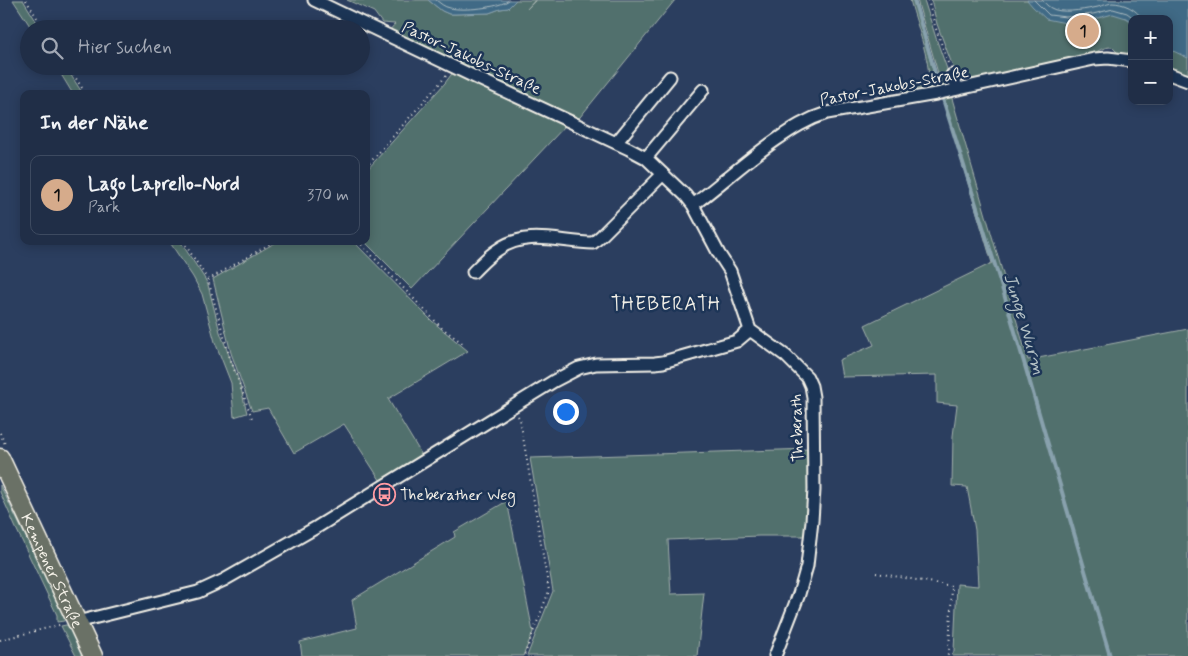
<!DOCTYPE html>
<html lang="de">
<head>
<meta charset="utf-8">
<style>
  body { margin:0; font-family:Mynerve,sans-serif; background:#2d3a52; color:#f1f3f6 }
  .controls { position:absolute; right:15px; top:15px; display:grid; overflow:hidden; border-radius:10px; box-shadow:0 2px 12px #0003 }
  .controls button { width:45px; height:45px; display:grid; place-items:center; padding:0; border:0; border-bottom:1px solid #3d4a60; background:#202e47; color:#f1f3f6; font:25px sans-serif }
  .you { position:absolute; left:565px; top:411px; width:18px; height:18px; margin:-12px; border:4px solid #fff; border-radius:50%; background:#1a73e8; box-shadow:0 0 0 8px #1a73e833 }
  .badge { display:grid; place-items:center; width:32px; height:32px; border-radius:50%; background:#d6ab8b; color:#111; font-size:16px; font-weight:700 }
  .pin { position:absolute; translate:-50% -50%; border:2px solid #fff; box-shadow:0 1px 5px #0006 }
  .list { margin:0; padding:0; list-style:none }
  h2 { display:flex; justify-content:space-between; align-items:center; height:65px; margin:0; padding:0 20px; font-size:21px }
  h2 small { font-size:16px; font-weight:400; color:#a2a8b4 }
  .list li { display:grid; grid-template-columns:32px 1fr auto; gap:15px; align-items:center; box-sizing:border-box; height:80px; margin:0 10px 10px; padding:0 10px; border:1px solid #3d4a60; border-radius:10px }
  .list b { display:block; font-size:19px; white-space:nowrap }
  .list p { margin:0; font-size:16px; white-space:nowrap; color:#a2a8b4 }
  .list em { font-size:16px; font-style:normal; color:#a2a8b4 }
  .icon { flex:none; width:28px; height:28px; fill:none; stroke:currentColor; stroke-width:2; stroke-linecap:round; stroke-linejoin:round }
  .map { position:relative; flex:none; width:1188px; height:656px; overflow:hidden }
  .search { position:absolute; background:#202e47; box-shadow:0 2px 12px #0003; left:20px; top:20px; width:350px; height:55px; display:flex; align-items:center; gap:12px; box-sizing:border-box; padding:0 18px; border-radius:28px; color:#a2a8b4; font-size:19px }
  .panel { position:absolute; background:#202e47; box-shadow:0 2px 12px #0003; left:20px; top:90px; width:350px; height:155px; border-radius:10px }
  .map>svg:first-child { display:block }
  .green { fill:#516f6d; stroke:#a2b0aa }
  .water { fill:#406b86; stroke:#88a1ad }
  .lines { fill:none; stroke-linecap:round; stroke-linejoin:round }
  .shore { stroke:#acbbc1; stroke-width:1 }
  .stream { stroke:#88a1ad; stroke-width:4 }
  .minor-casing { stroke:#f4f1e8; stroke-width:15 }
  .primary-casing { stroke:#f4f1e8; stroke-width:21 }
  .path { stroke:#f4f1e8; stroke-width:2; stroke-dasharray:1 4; stroke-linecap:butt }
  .minor { stroke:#1d3557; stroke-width:11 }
  .primary { stroke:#6a7166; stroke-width:18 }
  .labels { text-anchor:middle; stroke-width:5; stroke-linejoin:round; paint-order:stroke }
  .street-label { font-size:16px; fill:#f4f1e8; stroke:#1d3557 }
  .poi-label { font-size:16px; fill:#f4f1e8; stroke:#1d3557; text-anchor:start }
  .water-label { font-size:18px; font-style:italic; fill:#b5c2c6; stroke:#1d3557 }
  .quarter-label { font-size:19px; letter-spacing:1px; fill:#f4f1e8; stroke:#1d3557 }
</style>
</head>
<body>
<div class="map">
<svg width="1188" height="656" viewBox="0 0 1188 656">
  <rect width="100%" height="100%" fill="#2b3e5f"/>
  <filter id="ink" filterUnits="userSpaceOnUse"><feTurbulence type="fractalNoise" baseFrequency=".02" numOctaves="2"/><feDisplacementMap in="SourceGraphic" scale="10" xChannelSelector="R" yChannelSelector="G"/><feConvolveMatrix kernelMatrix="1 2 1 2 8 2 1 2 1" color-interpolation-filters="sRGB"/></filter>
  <g filter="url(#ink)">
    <path class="green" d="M13 0H23L41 29H32Z
      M347 0H428L442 11 449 14H456L489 13 500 9 508 8 516 0H535L527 9 536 0H675L576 122 388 32 395 24 382 23 374 12Z
      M910 0H913L938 88 908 95 902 90C909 88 917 91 924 85 925 85 928 80 928 79 932 67 914 15 910 0Z
      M917 0H924L937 41 952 83 951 85 942 87Z
      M931 0H1188V76L1169 69V19H1132V56L1119 54 1112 47C1104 47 1099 50 1092 55L973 81 964 80 956 75 937 24Z
      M56 66H65L83 94H73Z
      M454 71 566 125 412 289 364 241H366V171L445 83Z
      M951 95 1028 360 1188 329V656H952L954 651 957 584 978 586 975 530 967 487 952 486 953 436 957 405 937 403V375L842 377 839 360 874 345 865 325 992 263 943 100Z
      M169 241H180L205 279 208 285 220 332 239 381 247 413 234 417 231 383 215 342 202 294 193 277Z
      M278 241H353L432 321 468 351 388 399 423 457 382 483 344 424 294 453 268 408 252 411 231 353 213 279Z
      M810 449V502L806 536H759L668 540 671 594 704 593 697 656H527L553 591 530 458Z
      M0 485 65 616 64 621 57 622V615L15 526 0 492Z
      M507 501 533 632 523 656H302L300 642 357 628 352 600 455 537 454 532Z
      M66 625 69 626 71 629 83 656H76L61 626Z"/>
    <path class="water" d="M428 0H516L508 8 500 9 489 13 456 14H449L442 11Z
      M1027 0H1188V58L1169 49V19H1132V22L1126 18 1113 14 1094 19 1066 23 1046 19 1033 7Z"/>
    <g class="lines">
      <path class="shore" d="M436 0C440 3 444 7 450 8 462 11 500 8 509 0
        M1034 0 1049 15 1066 17 1093 14 1113 9 1127 13 1135 19
        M1042 0C1044 2 1047 6 1051 8 1060 14 1083 10 1093 8 1100 7 1106 4 1112 3 1123 3 1137 9 1142 19"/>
      <path class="stream" d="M914 0 938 83 1004 294 1110 656"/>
      <defs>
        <path id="minor" d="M314 0 481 80 629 149 646 158 686 196 693 205C721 184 747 160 776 140 792 129 807 119 827 113L936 94 1094 59 1108 58 1132 61
          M1169 74 1188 81
          M952 75 958 89
          M616 143 670 77
          M646 158 703 90
          M693 205 719 254 730 271 750 330 786 356 807 377 811 386 813 397 814 490 812 521 807 566 799 594 775 656
          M473 272C481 264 489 255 499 249 527 229 562 243 593 243L602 235 663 174
          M77 622 198 592 224 580 317 527 554 381 579 368 596 364 655 363 663 362 737 341 750 330"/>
        <g id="primary">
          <path id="s1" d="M0 458 93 656"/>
        </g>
      </defs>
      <use href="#minor" class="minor-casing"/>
      <use href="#primary" class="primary-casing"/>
      <path class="path" d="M26 0 44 29
        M928 0 935 26 948 63
        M68 66 86 94
        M366 167 447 75
        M183 241 208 280 230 358 253 421
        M358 241 442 328 465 345
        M208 280 275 241
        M518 416 520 419 549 591 524 656
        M0 433 5 444
        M876 573 952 586 949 651 947 656
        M0 640 63 624"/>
      <use href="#minor" class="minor"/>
      <use href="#primary" class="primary"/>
    </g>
  </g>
  <defs>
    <symbol id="bus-ring" viewBox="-11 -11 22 22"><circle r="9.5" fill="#1d3557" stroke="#ff9aa2" stroke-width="1.5"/><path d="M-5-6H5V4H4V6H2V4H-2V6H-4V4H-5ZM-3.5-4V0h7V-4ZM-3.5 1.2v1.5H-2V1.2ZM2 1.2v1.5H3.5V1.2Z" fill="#ff9aa2"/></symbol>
  </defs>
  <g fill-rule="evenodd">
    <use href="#bus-ring" x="372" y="482" width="25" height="25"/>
  </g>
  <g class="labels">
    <g class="street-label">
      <text transform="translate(472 57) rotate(25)" y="6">Pastor-Jakobs-Straße</text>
      <text transform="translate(894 85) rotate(-11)" y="6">Pastor-Jakobs-Straße</text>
      <text transform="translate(796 428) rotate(-92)" y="6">Theberath</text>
      <text dy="6" stroke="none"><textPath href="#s1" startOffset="124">Kempener Straße</textPath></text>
    </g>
    <g class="poi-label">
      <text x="400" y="500">Theberather Weg</text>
    </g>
    <g class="water-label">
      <text transform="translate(1025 324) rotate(73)" y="6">Junge Wurm</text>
    </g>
    <g class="quarter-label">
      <text x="666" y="310">THEBERATH</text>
    </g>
  </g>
</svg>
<div class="controls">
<button>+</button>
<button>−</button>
</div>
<div class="you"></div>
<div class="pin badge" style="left:1083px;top:31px">1</div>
<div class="search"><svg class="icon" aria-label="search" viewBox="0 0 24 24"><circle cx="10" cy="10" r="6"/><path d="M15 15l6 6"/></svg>Hier suchen</div>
<section class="panel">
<h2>In der Nähe<small></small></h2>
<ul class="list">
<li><span class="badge">1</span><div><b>Lago Laprello-Nord</b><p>Park</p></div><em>370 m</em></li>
</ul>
</section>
</div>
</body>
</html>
